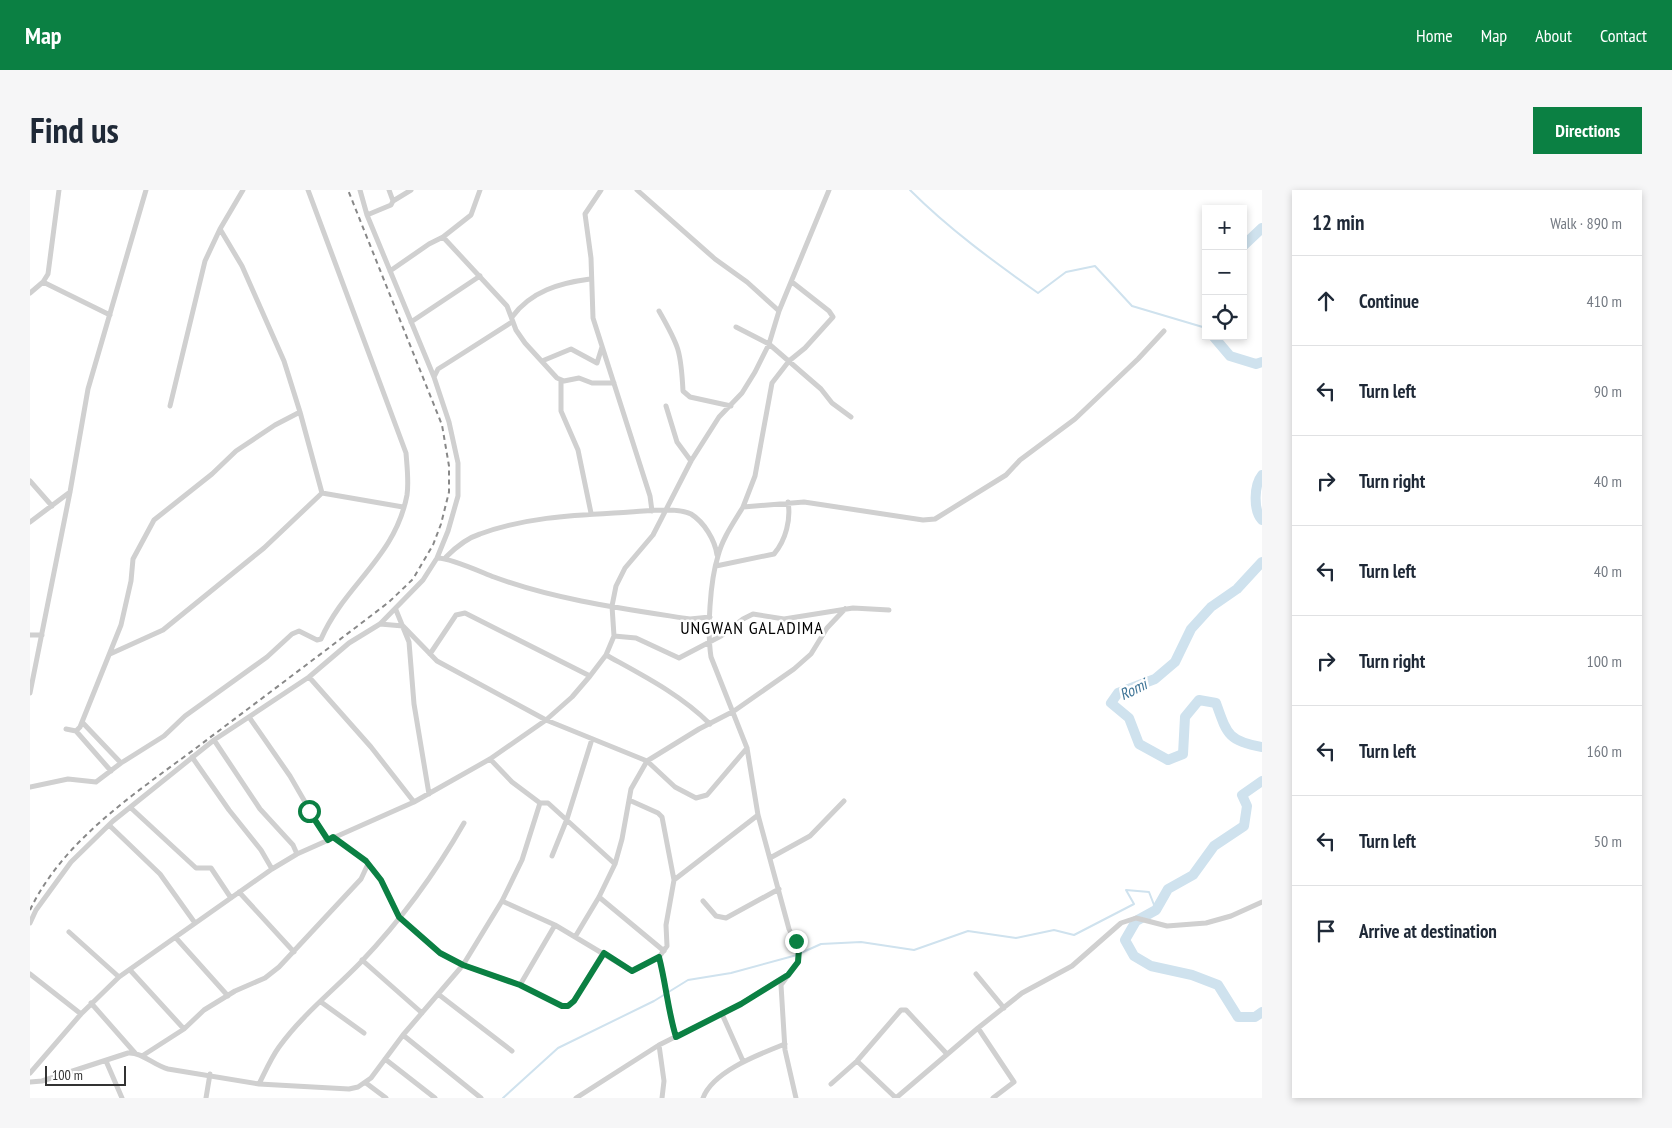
<!DOCTYPE html>
<html lang="en">
<head>
<meta charset="utf-8">
<style>
  body { margin:0; font-family:"PT Sans Narrow",sans-serif; background:#f6f6f7; color:#1f2937 }
  .controls { position:absolute; right:15px; top:15px; display:grid; overflow:hidden; border-radius:0px; box-shadow:0 2px 8px #0003 }
  .controls button { width:45px; height:45px; display:grid; place-items:center; padding:0; border:0; border-bottom:1px solid #e0e1e3; background:#fff; color:#1f2937; font:25px sans-serif }
  .scale { position:absolute; left:15px; bottom:12px; width:81px; box-sizing:border-box; padding-left:5px; border:2px solid #333; border-top:0; font-size:14px; line-height:18px; white-space:nowrap; color:#333; -webkit-text-stroke:4px #fff; paint-order:stroke }
  .stop { position:absolute; width:15px; height:15px; margin:-11px; border:4px solid #0b8043; border-radius:50%; background:#fff }
  .stop.end { background:#0b8043; border-color:#fff; box-shadow:0 1px 5px #0008 }
  .list { margin:0; padding:0; list-style:none }
  h2 { display:flex; justify-content:space-between; align-items:center; height:65px; margin:0; padding:0 20px; font-size:21px }
  h2 small { font-size:16px; font-weight:400; color:#747a83 }
  .list li { display:grid; grid-template-columns:32px 1fr auto; gap:15px; align-items:center; box-sizing:border-box; height:90px; padding:0 20px; border-top:1px solid #e0e1e3 }
  .list b { display:block; font-size:19px; white-space:nowrap }
  .list em { font-size:16px; font-style:normal; color:#747a83 }
  .icon { flex:none; width:28px; height:28px; fill:none; stroke:currentColor; stroke-width:2; stroke-linecap:round; stroke-linejoin:round }
  .map { position:relative; flex:none; width:1232px; height:908px; overflow:hidden; border-radius:0px }
  header { display:flex; align-items:center; gap:30px; box-sizing:border-box; height:70px; padding:0 25px; background:#0b8043; color:#fff }
  header strong { font-size:24px }
  nav { display:flex; gap:28px; margin-inline-start:auto; font-size:18px }
  .intro { display:flex; align-items:center; justify-content:space-between; box-sizing:border-box; height:120px; padding:0 30px }
  h1 { margin:0; font-size:35px }
  .button { padding:12px 22px; border-radius:0px; background:#0b8043; color:#fff; font-size:18px; font-weight:700 }
  main { display:flex; gap:30px; padding:0 30px }
  aside { flex:1; background:#fff; border-radius:0px; box-shadow:0 2px 8px #0003 }
  .map>svg:first-child { display:block }
  .lines { fill:none; stroke-linecap:round; stroke-linejoin:round }
  .stream { stroke:#cfe2ee; stroke-width:2 }
  .river { stroke:#cfe2ee; stroke-width:10 }
  .street { stroke:#d0d0d0; stroke-width:5 }
  .rail { stroke:#888; stroke-width:2; stroke-dasharray:5 4; stroke-linecap:butt }
  .route { stroke:#0b8043; stroke-width:6 }
  .labels { text-anchor:middle; stroke-width:5; stroke-linejoin:round; paint-order:stroke }
  .water-label { font-size:16px; font-style:italic; fill:#3f7597; stroke:#fff }
  .quarter-label { font-size:18px; letter-spacing:1px; fill:#000; stroke:#fff }
</style>
</head>
<body>
<header>
<strong>Map</strong>
<nav><a>Home</a><a>Map</a><a>About</a><a>Contact</a></nav>
</header>
<div class="intro"><h1>Find us</h1><a class="button">Directions</a></div>
<main>
<div class="map">
<svg width="1232" height="908" viewBox="0 0 1232 908">
  <rect width="100%" height="100%" fill="#fff"/>
  <g class="lines">
    <path class="stream" d="M880 0C919 39 963 71 1008 103L1036 82 1065 76 1102 116 1176 138
      M771 763 791 754 831 752 884 760 938 741 986 748 1024 740 1044 745 1104 714 1096 700 1119 702 1126 720
      M473 908 528 858 624 811 658 790 701 783 767 765"/>
    <path class="river" d="M1213 56 1232 38
      M1183 146 1200 166 1226 174 1232 172
      M1232 285C1224 295 1223 320 1232 330
      M1232 372 1207 399 1181 417 1161 439 1145 472 1125 489 1088 503 1081 513 1099 528 1109 554 1138 570 1153 564 1155 527 1169 510 1186 513C1197 544 1198 551 1232 557
      M1232 591 1212 605 1217 616 1214 636 1184 656 1163 685 1138 699 1126 720 1106 731 1095 750 1104 766 1121 776 1162 785 1188 795 1208 827H1225L1232 822"/>
    <path class="street" d="M359 0 363 11
      M571 0 555 24 561 68 563 128 620 306 622 321
      M607 0 685 69 717 92 749 121
      M337 25 361 15 363 11 381 0
      M413 47 477 116 486 140 495 153 527 188 534 191 549 188 562 193H584
      M360 81 399 54 413 47 441 25 450 0
      M13 92 80 125
      M0 103 13 92 18 84 29 0
      M629 121C649 156 651 161 653 201L660 207 701 216
      M482 127C501 101 530 93 560 89
      M381 132 450 86
      M706 137 739 154 791 199 802 213 821 227
      M512 171 541 159 567 173 572 157
      M404 187 408 179 416 174 482 132
      M531 191V221L548 260 561 323
      M140 216 175 71 190 39
      M636 216 647 252 661 271
      M270 222 292 303
      M0 291 22 316
      M292 303 373 317
      M713 317 725 286 742 193 759 171 775 158 803 127 799 121 762 92
      M0 332 40 302
      M416 367C425 358 437 348 450 344 499 326 550 325 600 322 617 321 647 317 661 324 674 332 685 350 687 365
      M407 368C418 367 451 382 464 387 526 410 595 419 660 429L680 427
      M686 376 744 364C756 350 761 329 758 312
      M366 420 379 452 384 514 399 604
      M350 434 373 436 407 471 516 530 617 571 645 597 666 608 677 605 717 558
      M0 445H12
      M584 446 606 448 649 468 691 446 713 429 723 424 754 429 823 418 859 420
      M80 464 133 440 234 358 292 303
      M400 464 426 425 435 423 560 486
      M576 465C612 485 650 504 680 534
      M279 487 341 557 384 612
      M0 503 40 302 58 199 116 0
      M219 527 260 586 297 650
      M52 532 91 573 134 546 155 526 237 467 262 444 269 441 287 450 291 449C315 394 365 368 377 305 379 292 377 276 376 263L278 0
      M36 539 46 541 50 537 91 435 101 391 103 369 124 330 182 284 206 261 245 235 270 222 254 171 212 76 190 39 213 0
      M46 541 81 581
      M184 550 230 619 263 655 267 664
      M162 567 199 620 231 660 242 679
      M460 569 482 592 510 613H518L585 674
      M0 597 38 589 66 592 91 573
      M599 610 628 623 632 627 644 690
      M101 618 166 678H181L201 708
      M79 635 130 684 165 733
      M303 647 336 671 351 690 369 727 410 763 433 775 490 795 532 816H538L544 811 573 763
      M522 666 537 629 562 549
      M740 668 780 646 814 611
      M209 702 264 762
      M569 707 634 761
      M472 711 525 735 602 781 629 767 637 756 636 735 644 690 728 625
      M673 711 686 726 696 728 749 699
      M0 733 6 720 41 672 83 631 184 550 279 487 319 453 350 434 393 390 407 368 418 341 428 306V273L419 232 404 187 337 25 330 0
      M39 742 89 787
      M545 747 569 707 585 674 592 649 601 599 617 571 669 539 704 521 764 479 781 464 797 438 815 419
      M146 748 198 806
      M629 767C636 794 638 821 646 847
      M332 770 392 823
      M100 780 154 839
      M0 784 51 824
      M946 784 974 818
      M490 795 525 735
      M408 804 482 861
      M291 812 334 843
      M61 813 105 863
      M692 824 713 871
      M948 838 984 892 963 908
      M373 845 451 908
      M629 855 634 891 632 908
      M112 866 154 839 174 820 205 801 235 788 249 777 331 689 338 674
      M355 869 405 908
      M76 871 92 908
      M827 871 866 908
      M0 883 51 824 89 787 242 679 267 664 384 612 460 569 516 530 542 507 560 486 576 465 584 446 582 416 586 396 595 378 623 345 661 271 689 227 712 203 725 182 739 154 749 121 799 0
      M0 892 12 891 98 863C112 862 123 875 138 879L229 894 319 899 328 897 341 888 373 845 433 775 472 711 492 670 510 613
      M336 893 356 908
      M229 894C235 882 241 868 249 857 272 825 304 800 331 772 370 731 406 682 434 633
      M801 894 827 871 871 820H876L916 863
      M176 908 180 884
      M546 908 629 855 711 814 755 786
      M673 908C683 881 730 864 755 854
      M766 908 755 860 751 795 768 772 769 759 759 739 728 625 717 558 681 467C677 441 680 391 688 366 692 349 704 332 713 317L774 312 893 330 905 329 976 285 990 270 1045 229 1108 169 1134 141
      M866 908 948 838 992 803 1042 776 1091 733 1106 728 1137 736 1176 733 1201 726 1232 712"/>
    <path class="rail" d="M0 720C36 645 114 598 178 549 239 503 299 458 359 412L383 389 403 355 411 334 419 302V276L412 235 318 0"/>
  </g>
  <g class="lines">
    <path class="route" d="M279 621 298 650 303 647 336 671 351 690 369 727 410 763 433 775 490 795 532 816H538L544 811 574 763 602 781 629 767C636 794 638 821 646 847L711 814 758 785 768 772 769 759 766 751"/>
  </g>
  <g class="labels">
    <g class="water-label">
      <text transform="translate(1103 499) rotate(-26)" y="6">Romi</text>
    </g>
    <g class="quarter-label">
      <text x="722" y="444">UNGWAN GALADIMA</text>
    </g>
  </g>
</svg>
<div class="controls">
<button>+</button>
<button>−</button>
<button><svg class="icon" aria-label="locate" viewBox="0 0 24 24"><circle cx="12" cy="12" r="6"/><path d="M12 2v4M12 18v4M2 12h4M18 12h4"/></svg></button>
</div>
<div class="scale">100 m</div>
<div class="stop" style="left:279px;top:621px"></div>
<div class="stop end" style="left:766px;top:751px"></div>
</div>
<aside>
<h2>12 min<small>Walk · 890 m</small></h2>
<ul class="list">
<li><svg class="icon" aria-label="ahead" viewBox="0 0 24 24"><path d="M12 20V5M6 11l6-6 6 6"/></svg><div><b>Continue</b></div><em>410 m</em></li>
<li><svg class="icon" aria-label="left" viewBox="0 0 24 24"><path d="M17 20v-9H6M10 6l-5 5 5 5"/></svg><div><b>Turn left</b></div><em>90 m</em></li>
<li><svg class="icon" aria-label="right" viewBox="0 0 24 24"><path d="M7 20v-9h11M14 6l5 5-5 5"/></svg><div><b>Turn right</b></div><em>40 m</em></li>
<li><svg class="icon" aria-label="left" viewBox="0 0 24 24"><path d="M17 20v-9H6M10 6l-5 5 5 5"/></svg><div><b>Turn left</b></div><em>40 m</em></li>
<li><svg class="icon" aria-label="right" viewBox="0 0 24 24"><path d="M7 20v-9h11M14 6l5 5-5 5"/></svg><div><b>Turn right</b></div><em>100 m</em></li>
<li><svg class="icon" aria-label="left" viewBox="0 0 24 24"><path d="M17 20v-9H6M10 6l-5 5 5 5"/></svg><div><b>Turn left</b></div><em>160 m</em></li>
<li><svg class="icon" aria-label="left" viewBox="0 0 24 24"><path d="M17 20v-9H6M10 6l-5 5 5 5"/></svg><div><b>Turn left</b></div><em>50 m</em></li>
<li><svg class="icon" aria-label="arrive" viewBox="0 0 24 24"><path d="M6 21V4h12l-3 4 3 4H6"/></svg><div><b>Arrive at destination</b></div></li>
</ul>
</aside>
</main>
</body>
</html>
